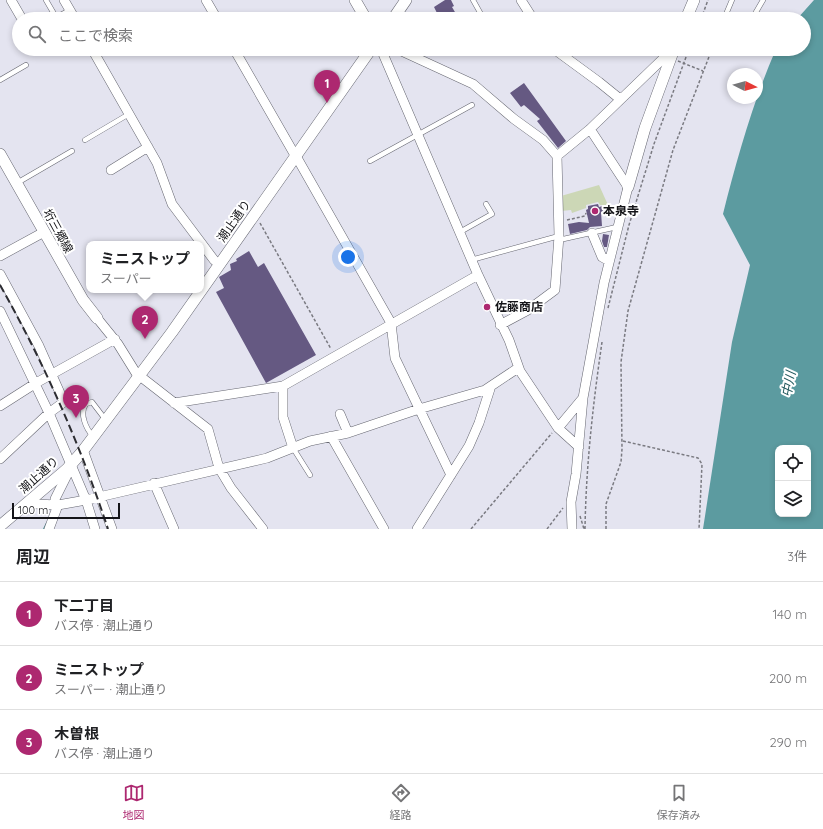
<!DOCTYPE html>
<html lang="ja">
<head>
<meta charset="utf-8">
<style>
  body { margin:0; font-family:Quicksand,"Noto Sans JP",sans-serif; background:#f2f2f2; color:#202124 }
  .controls { position:absolute; right:12px; bottom:12px; display:grid; overflow:hidden; border-radius:8px; box-shadow:0 2px 6px #0003 }
  .controls button { width:36px; height:36px; display:grid; place-items:center; padding:0; border:0; border-bottom:1px solid #e0e0e0; background:#fff; color:#202124; font:20px sans-serif }
  .compass { position:absolute; left:727px; top:68px; width:36px; height:36px; border-radius:50%; background:#fff; box-shadow:0 2px 6px #0003; rotate:96deg }
  .scale { position:absolute; left:12px; bottom:10px; width:108px; box-sizing:border-box; padding-left:4px; border:2px solid #141418; border-top:0; font-size:11px; line-height:14px; white-space:nowrap; color:#141418; -webkit-text-stroke:3px #fff; paint-order:stroke }
  .you { position:absolute; left:348px; top:257px; width:14px; height:14px; margin:-10px; border:3px solid #fff; border-radius:50%; background:#1a73e8; box-shadow:0 0 0 6px #1a73e833 }
  .badge { display:grid; place-items:center; width:26px; height:26px; border-radius:50%; background:#ad2870; color:#fff; font-size:13px; font-weight:700 }
  .pin { position:absolute; translate:-50% -33px; filter:drop-shadow(0 1px 2px #0008) }
  .pin::after { content:''; position:absolute; top:21px; width:14px; height:12px; background:inherit; clip-path:polygon(0 0,100% 0,50% 100%) }
  .popup { position:absolute; left:86px; top:241px; width:118px; height:52px; box-sizing:border-box; display:grid; place-content:center; border-radius:8px; background:#fff; filter:drop-shadow(0 1px 3px #0005); font-size:13px; white-space:nowrap; color:#757577 }
  .popup b { font-size:15px; color:#202124 }
  .popup::after { content:''; position:absolute; left:50%; top:100%; margin-left:-8px; border:8px solid transparent; border-top-color:#fff }
  .list { margin:0; padding:0; list-style:none }
  h2 { display:flex; justify-content:space-between; align-items:center; height:52px; margin:0; padding:0 16px; font-size:17px }
  h2 small { font-size:13px; font-weight:400; color:#757577 }
  .list li { display:grid; grid-template-columns:26px 1fr auto; gap:12px; align-items:center; box-sizing:border-box; height:64px; padding:0 16px; border-top:1px solid #e0e0e0 }
  .list b { display:block; font-size:15px; white-space:nowrap }
  .list p { margin:0; font-size:13px; white-space:nowrap; color:#757577 }
  .list em { font-size:13px; font-style:normal; color:#757577 }
  .icon { flex:none; width:22px; height:22px; fill:none; stroke:currentColor; stroke-width:2; stroke-linecap:round; stroke-linejoin:round }
  .map { position:relative; flex:none; width:823px; height:529px; overflow:hidden }
  .search { position:absolute; background:#fff; box-shadow:0 2px 6px #0003; left:12px; right:12px; top:12px; height:44px; display:flex; align-items:center; gap:10px; box-sizing:border-box; padding:0 14px; border-radius:22px; color:#757577; font-size:15px }
  .sheet { height:244px; background:#fff }
  nav { display:flex; justify-content:space-around; align-items:center; box-sizing:border-box; height:56px; border-top:1px solid #e0e0e0; background:#fff; font-size:11px; color:#757577 }
  nav a { display:grid; justify-items:center; gap:2px }
  nav .on { color:#ad2870 }
  .map>svg:first-child { display:block }
  .green { fill:#ccd7b6 }
  .water { fill:#5c9ba0; fill-rule:evenodd }
  .lines { fill:none; stroke-linecap:round; stroke-linejoin:round }
  .stream { stroke:#5c9ba0; stroke-width:2 }
  .building { fill:#655982 }
  .service-casing { stroke:#666771; stroke-width:5.5 }
  .minor-casing { stroke:#666771; stroke-width:10 }
  .tertiary-casing { stroke:#666771; stroke-width:12 }
  .path { stroke:#7a7a81; stroke-width:1.5; stroke-dasharray:3 2; stroke-linecap:butt }
  .service { stroke:#fff; stroke-width:4.5 }
  .minor { stroke:#fff; stroke-width:9 }
  .tertiary { stroke:#fff; stroke-width:11 }
  .rail { stroke:#2d2d32; stroke-width:2; stroke-dasharray:8 4; stroke-linecap:butt }
  .poi-dot { fill:#ad2870; stroke:#fff; stroke-width:1.5 }
  .labels { text-anchor:middle; stroke-width:4; stroke-linejoin:round; paint-order:stroke }
  .poi-label { font-size:12px; font-weight:bold; fill:#141418; stroke:#fff; text-anchor:start }
  .street-label { font-size:12px; fill:#141418; stroke:#fff }
  .water-label { font-size:13px; font-style:italic; fill:#22595d; stroke:#fff }
</style>
</head>
<body>
<div class="map">
<svg width="823" height="529" viewBox="0 0 823 529">
  <rect width="100%" height="100%" fill="#e4e4f0"/>
  <path class="green" d="M599 185 608 205H600L598 202 586 205V208L572 213 571 210 561 211V196Z"/>
  <path class="water" d="M814 0H823V529H703L732 342 750 265 723 214C737 158 753 102 776 49H804V19H797ZM778 448H808V514H778Z"/>
  <g class="lines">
    <path class="stream" d="M44 529 47 523"/>
  </g>
  <path class="building" d="M445 0H451L454 6 452 7 459 19H443L439 12 437 13 434 7Z
    M524 83 566 141 558 148 537 121 540 119 524 105 521 107 510 93Z
    M598 204 599 207 603 206 604 211 601 212 602 226 590 227 587 230 570 234 568 224 579 222 589 223 586 210 588 209V206Z
    M603 234 609 235 607 247H604L602 241Z
    M249 251 258 267 264 263 316 355 266 383 216 292 224 288 219 277 231 270 230 264 237 261 236 259Z"/>
  <g class="lines">
    <defs>
      <path id="service" d="M46 0 57 19
        M473 0 482 16
        M724 19 732 0
        M752 19 763 0
        M0 80 26 65
        M85 140 129 114
        M370 161 472 105
        M17 183 72 151
        M460 232 492 214 486 204
        M559 240 617 227
        M471 260 559 236
        M93 436C86 429 79 413 86 404L92 402 105 419
        M293 448 310 475"/>
      <path id="minor" d="M11 0 22 19
        M64 0 75 19
        M206 0 217 19
        M521 0 533 19
        M58 19 71 12
        M92 49 157 163 172 204 214 260 219 264
        M234 49 296 157
        M381 49 478 275 509 340 520 371 558 428 579 447
        M397 49 473 84 514 119 543 140 557 156 559 236 555 290 528 310 500 325
        M554 49 599 82 620 99
        M296 156 391 323 395 358 451 475
        M557 156 590 129 673 49
        M111 170 148 147
        M592 233 602 257 609 261
        M0 256 44 232
        M0 274 39 346 64 402 49 413 0 459
        M0 311 49 413 86 500 95 529
        M97 318 118 344 136 373 208 429 219 468 231 488 263 529
        M283 386V417L293 448
        M174 403 283 386 478 275
        M0 406 36 383 115 339
        M340 414 348 433
        M558 428 583 398 604 283 628 187 590 129
        M331 436 384 529
        M83 450 112 529
        M154 483 174 529
        M31 501 35 504 58 505 86 500 267 458 310 441 348 433 419 409 485 390 518 368
        M55 505V499L67 475
        M49 529 58 505
        M417 529 469 446 479 423 490 389
        M572 529 571 502 576 474 583 398"/>
      <path id="tertiary" d="M355 0 366 19
        M393 19 406 0
        M686 19 694 0
        M0 154 83 300 97 318
        M628 187 645 128 674 49
        M0 526 67 469 82 452 172 332 371 49"/>
    </defs>
    <use href="#service" class="service-casing"/>
    <use href="#minor" class="minor-casing"/>
    <use href="#tertiary" class="tertiary-casing"/>
    <path class="path" d="M701 19 708 0
      M678 61 703 71
      M567 220 585 216 586 213
      M260 223 331 349
      M608 308 629 225 654 144 689 49
      M623 441 698 458 702 464 699 529
      M580 516 584 529
      M471 529 552 433
      M547 529 563 508
      M585 529C586 466 593 404 602 342
      M606 529V504L621 462 622 449 621 362 628 311 673 150 712 49"/>
    <use href="#service" class="service"/>
    <use href="#minor" class="minor"/>
    <use href="#tertiary" class="tertiary"/>
    <path class="rail" d="M0 285C44 363 80 444 108 529"/>
  </g>
  <g class="poi-dot">
    <circle cx="595" cy="211" r="4"/>
    <circle cx="487" cy="307" r="4"/>
  </g>
  <g class="labels">
    <g class="poi-label">
      <text x="603" y="215">本泉寺</text>
      <text x="495" y="311">佐藤商店</text>
    </g>
    <g class="street-label">
      <text transform="translate(234 221) rotate(-55)" y="4">潮止通り</text>
      <text transform="translate(58 231) rotate(61)" y="4">垳三郷線</text>
      <text transform="translate(39 475) rotate(-42)" y="4">潮止通り</text>
    </g>
    <g class="water-label">
      <text transform="translate(788 384) rotate(-79)" y="5">中川</text>
    </g>
  </g>
</svg>
<div class="controls">
<button><svg class="icon" aria-label="locate" viewBox="0 0 24 24"><circle cx="12" cy="12" r="6"/><path d="M12 2v4M12 18v4M2 12h4M18 12h4"/></svg></button>
<button><svg class="icon" aria-label="layers" viewBox="0 0 24 24"><path d="M12 4l9 5-9 5-9-5zM3 14l9 5 9-5"/></svg></button>
</div>
<svg class="compass" viewBox="-18 -18 36 36"><path d="M0-13l5 13h-10z" fill="#e53935"/><path d="M0 13l5-13h-10z" fill="#757577"/></svg>
<div class="scale">100 m</div>
<div class="you"></div>
<div class="pin badge" style="left:327px;top:103px">1</div>
<div class="pin badge" style="left:145px;top:339px">2</div>
<div class="popup"><b>ミニストップ</b>スーパー</div>
<div class="pin badge" style="left:76px;top:418px">3</div>
<div class="search"><svg class="icon" aria-label="search" viewBox="0 0 24 24"><circle cx="10" cy="10" r="6"/><path d="M15 15l6 6"/></svg>ここで検索</div>
</div>
<section class="sheet">
<h2>周辺<small>3件</small></h2>
<ul class="list">
<li><span class="badge">1</span><div><b>下二丁目</b><p>バス停 · 潮止通り</p></div><em>140 m</em></li>
<li><span class="badge">2</span><div><b>ミニストップ</b><p>スーパー · 潮止通り</p></div><em>200 m</em></li>
<li><span class="badge">3</span><div><b>木曽根</b><p>バス停 · 潮止通り</p></div><em>290 m</em></li>
</ul>
</section>
<nav>
<a class="on"><svg class="icon" aria-label="map" viewBox="0 0 24 24"><path d="M3 6l6-2 6 2 6-2v14l-6 2-6-2-6 2zM9 4v14M15 6v14"/></svg>地図</a>
<a><svg class="icon" aria-label="directions" viewBox="0 0 24 24"><path d="M12 3l9 9-9 9-9-9zM9 14v-3h6M13 9l2 2-2 2"/></svg>経路</a>
<a><svg class="icon" aria-label="saved" viewBox="0 0 24 24"><path d="M7 4h10v16l-5-4-5 4z"/></svg>保存済み</a>
</nav>
</body>
</html>
